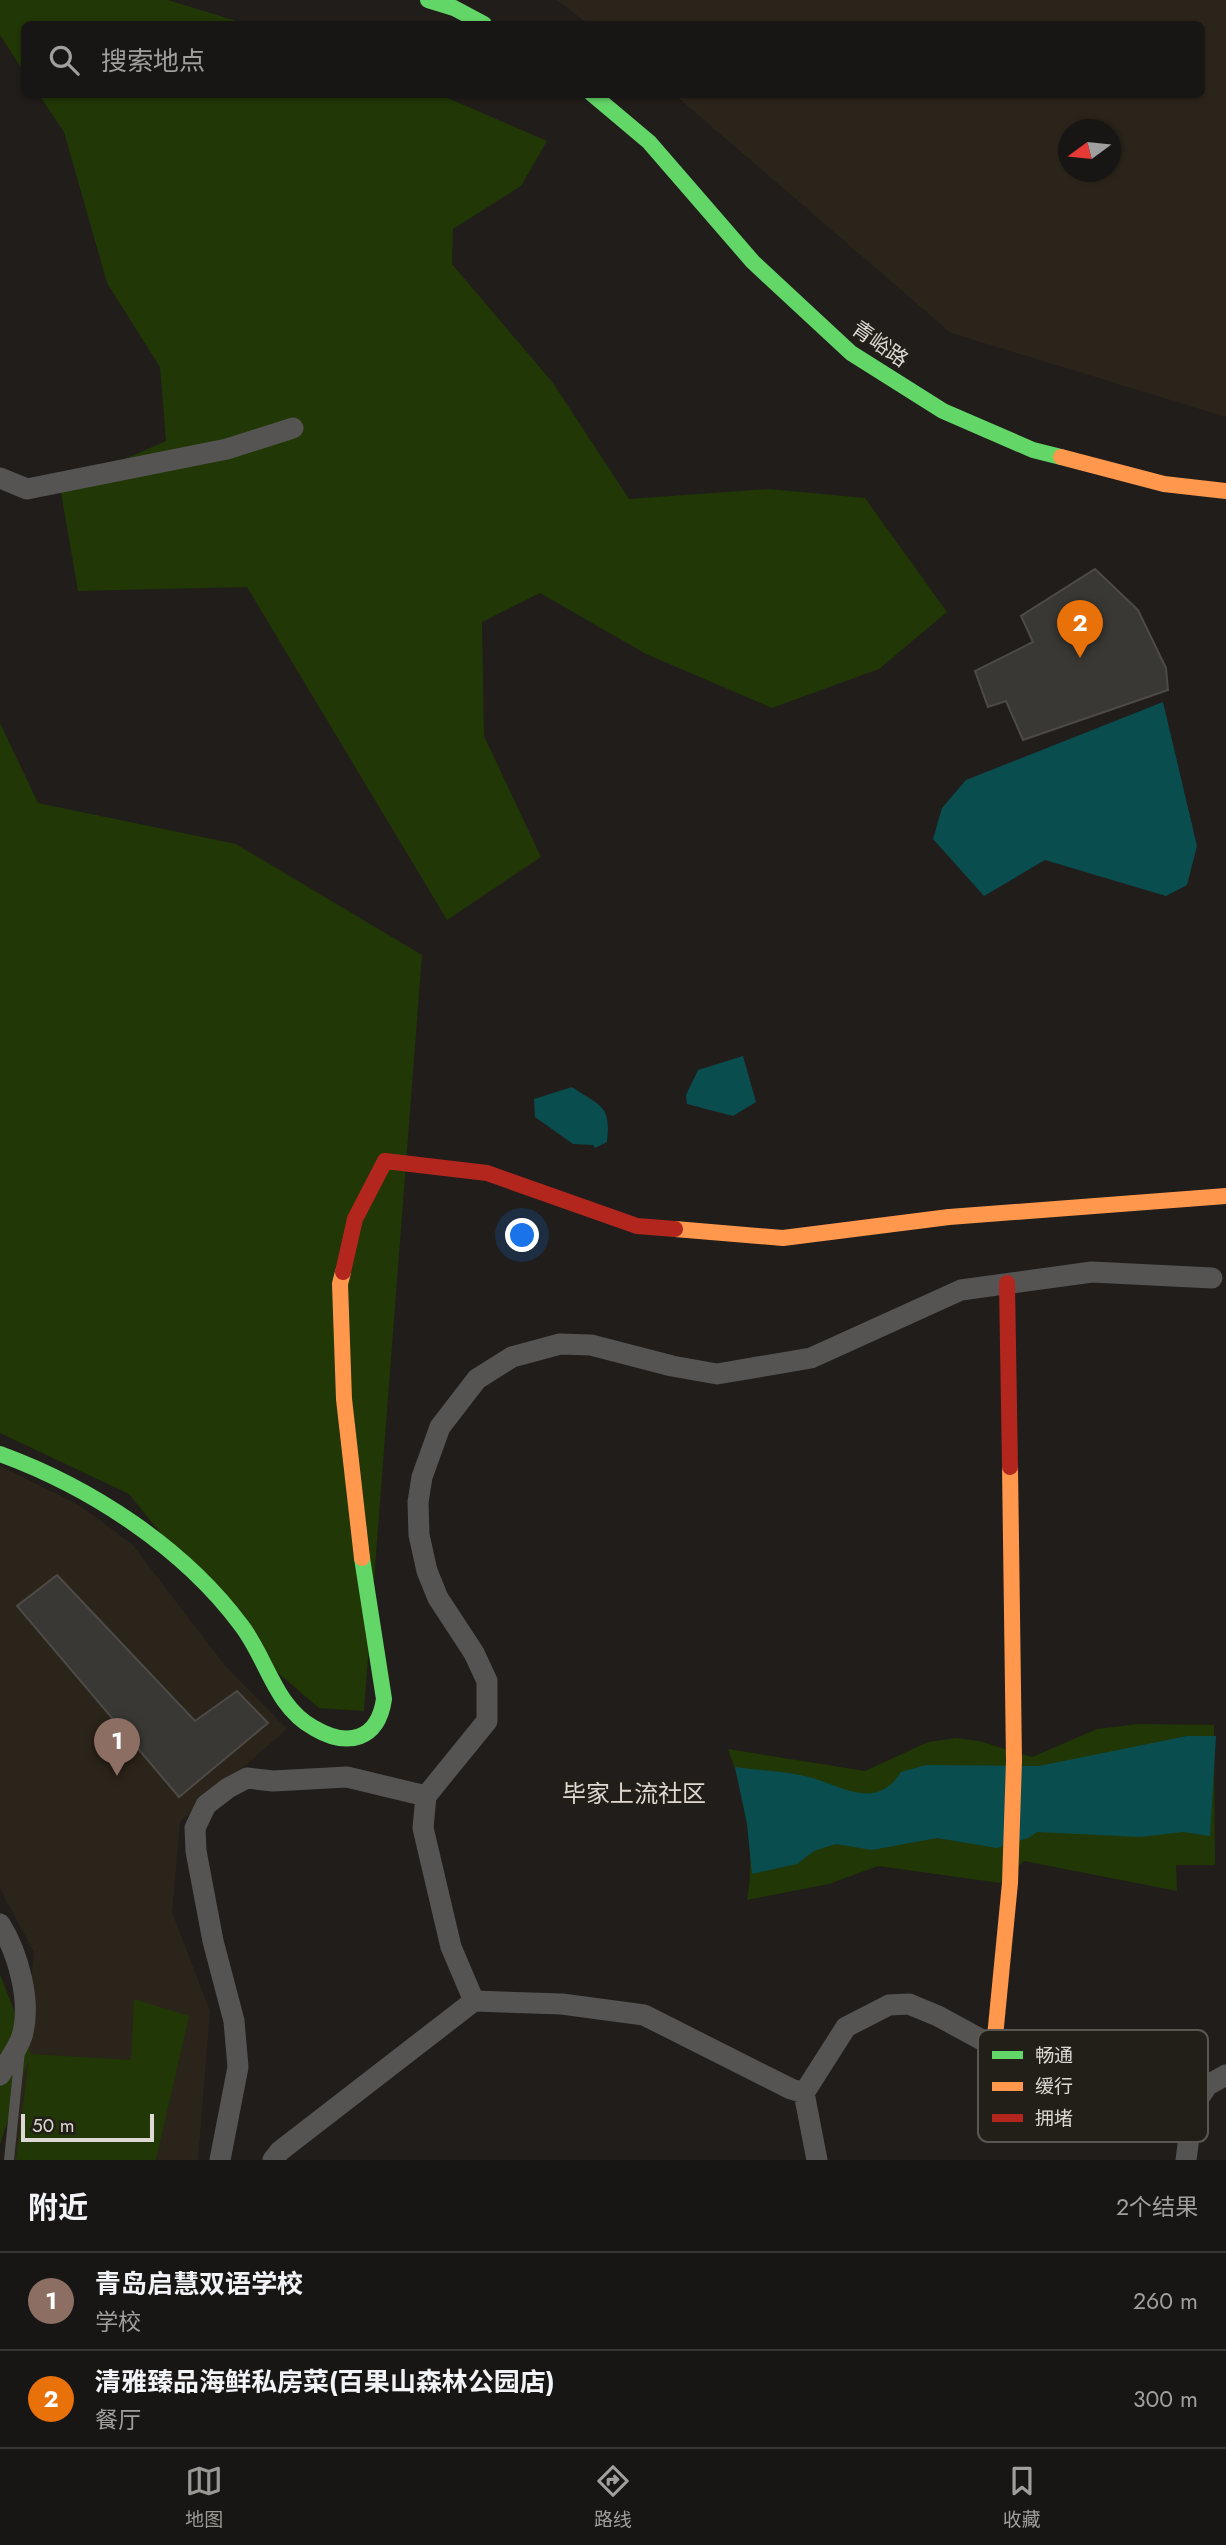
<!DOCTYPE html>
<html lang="zh">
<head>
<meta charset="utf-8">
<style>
  body { margin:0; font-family:Jost,"Noto Sans SC",sans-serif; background:#211f1d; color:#f1f3f6 }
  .compass { position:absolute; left:1058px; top:119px; width:63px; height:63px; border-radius:50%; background:#181614; box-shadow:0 2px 5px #0004; rotate:255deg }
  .scale { position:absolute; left:21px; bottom:18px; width:133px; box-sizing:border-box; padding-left:7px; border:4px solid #dcd9d5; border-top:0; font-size:19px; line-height:24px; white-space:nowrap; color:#dcd9d5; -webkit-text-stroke:5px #221e18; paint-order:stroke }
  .you { position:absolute; left:523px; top:1236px; width:24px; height:24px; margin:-18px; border:5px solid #fff; border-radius:50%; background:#1a73e8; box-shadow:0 0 0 10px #1a73e833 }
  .badge { display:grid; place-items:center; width:46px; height:46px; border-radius:50%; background:#9a9794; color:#fff; font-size:23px; font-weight:700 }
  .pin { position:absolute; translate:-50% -58px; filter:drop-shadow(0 2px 4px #0008) }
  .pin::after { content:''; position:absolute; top:37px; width:24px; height:21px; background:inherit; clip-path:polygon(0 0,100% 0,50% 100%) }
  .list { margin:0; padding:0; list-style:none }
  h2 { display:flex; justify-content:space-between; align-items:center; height:91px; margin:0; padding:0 28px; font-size:30px }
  h2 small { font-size:23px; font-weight:400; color:#9f9fa0 }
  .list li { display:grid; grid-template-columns:46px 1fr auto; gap:21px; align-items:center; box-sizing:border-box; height:98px; padding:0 28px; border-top:2px solid #363534 }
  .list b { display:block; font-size:26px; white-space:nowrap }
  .list p { margin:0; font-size:23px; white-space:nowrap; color:#9f9fa0 }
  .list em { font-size:23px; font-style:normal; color:#9f9fa0 }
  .icon { flex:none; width:38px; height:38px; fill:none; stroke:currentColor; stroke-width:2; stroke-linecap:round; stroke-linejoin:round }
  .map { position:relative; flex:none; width:1226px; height:2160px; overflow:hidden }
  .search { position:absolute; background:#181614; box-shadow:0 2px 5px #0004; left:21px; right:21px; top:21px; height:77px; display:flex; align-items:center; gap:18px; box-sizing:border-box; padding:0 24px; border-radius:10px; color:#9f9fa0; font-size:26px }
  .sheet { height:287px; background:#181614 }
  nav { display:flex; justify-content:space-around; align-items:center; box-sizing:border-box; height:98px; border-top:2px solid #363534; background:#181614; font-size:19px; color:#9f9fa0 }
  nav a { display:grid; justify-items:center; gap:4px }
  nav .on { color:#9a9794 }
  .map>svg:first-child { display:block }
  .built { fill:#2b241a; fill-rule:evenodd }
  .green { fill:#213706 }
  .water { fill:#0a4d4f }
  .building { fill:#393834; stroke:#4d4a47; stroke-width:2 }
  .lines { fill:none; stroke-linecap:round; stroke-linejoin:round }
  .lane { stroke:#555453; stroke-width:10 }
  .street { stroke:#555453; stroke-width:21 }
  .fast { stroke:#63d668; stroke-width:16 }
  .slow { stroke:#ff974d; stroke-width:16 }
  .jam { stroke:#b3261e; stroke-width:16 }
  .labels { text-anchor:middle; stroke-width:6; stroke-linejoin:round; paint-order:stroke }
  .street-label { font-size:21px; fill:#dcd9d5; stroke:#221e18 }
  .quarter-label { font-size:24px; fill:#dfd9d1; stroke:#221e18 }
  .key { fill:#221e18; stroke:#5a5651; stroke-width:2 }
  .key-label { font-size:19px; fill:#dcd9d5 }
</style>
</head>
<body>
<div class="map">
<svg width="1226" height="2160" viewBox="0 0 1226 2160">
  <rect width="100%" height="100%" fill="#201d1a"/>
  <path class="built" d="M557 0H1226V417L951 333 675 95 1202 94V24H588ZM1068 130H1110V172H1068Z
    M0 1466 79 1505 132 1544 223 1663 287 1729 180 1822 172 1912 210 2011 198 2160H13L34 1952 0 1889Z"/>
  <path class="green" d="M0 0H168L246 24H24V72L0 35Z
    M39 95H441L547 141 521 186 453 229 452 264 553 383 629 499 769 489 865 498 947 612 879 669 772 708 646 654 540 593 482 622 484 736 541 857 447 920 247 587 78 591 60 487 166 441 160 367 107 283 64 132Z
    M0 723 38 803 236 844 422 955 364 1711 319 1708 263 1660 129 1494 0 1433Z
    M1138 1724 1214 1725 1215 1865H1176L1177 1891 1024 1861 1000 1883 878 1866 829 1884 747 1900C756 1851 745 1796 728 1749L865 1771 928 1742 957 1738 979 1741 1032 1757 1097 1729Z
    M0 1974 31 2054 131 2060 134 1999 189 2016 156 2160H16L29 2059 0 2144Z"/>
  <path class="water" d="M1163 702 1197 846 1187 885 1166 896 1045 860 984 896 933 839 942 808 966 780Z
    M743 1056 756 1102 733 1116 687 1104 686 1095 698 1070Z
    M572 1087C601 1107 611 1104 607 1142L595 1148 593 1145 573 1144 535 1117 534 1099Z
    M1187 1736H1216L1210 1836 1183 1832 1140 1837 1037 1832 1028 1838 997 1848 937 1838 872 1850 836 1844 814 1851 797 1864 752 1874 747 1824 735 1767C756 1770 778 1771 800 1775 836 1781 874 1815 901 1772L926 1765 1039 1766Z"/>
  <path class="building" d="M1095 569 1138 610 1166 668 1168 690 1023 740 1006 701 988 707 975 671 1033 642 1021 616Z
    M57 1575 195 1721 237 1691 268 1723 179 1797 17 1606Z"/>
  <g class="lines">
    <path class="lane" d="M9 2160 20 2051"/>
    <path class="street" d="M0 478 27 489 227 449 293 428
      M0 1924C18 1953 32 2002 22 2036 18 2049 7 2063 0 2075
      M474 2001 451 1947 423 1828 426 1796 487 1721V1681L474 1653 438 1598 427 1571 419 1535 418 1502 422 1477 440 1427 477 1379 512 1357 560 1344 591 1345 672 1366 717 1374 811 1358 961 1290 1092 1272 1212 1278
      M220 2160 238 2067 234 2021 213 1941 196 1851 195 1828 206 1805 228 1788 247 1778 273 1781 347 1777 426 1796
      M273 2160 280 2151 474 2001 562 2004 644 2015 791 2089 804 2093
      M817 2160 804 2093 846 2027 889 2005 909 2004 938 2016 1015 2058 1088 2072 1208 2085 1226 2075
      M1186 2160 1193 2106 1208 2085"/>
    <path class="fast" d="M428 0 454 8 484 24
      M592 94 649 142 753 262 851 353 943 411 1033 450 1061 457
      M0 1454C90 1487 183 1547 241 1625 267 1658 274 1706 314 1728 348 1748 378 1740 384 1699L362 1558"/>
    <path class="slow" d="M1061 457 1164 484 1226 491
      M675 1229 783 1238 949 1217 1226 1196
      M343 1272 340 1284 344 1399 362 1558
      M994 2047 1010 1883 1014 1761 1010 1467"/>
    <path class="jam" d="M343 1272 355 1219 385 1161 487 1173 637 1226 675 1229
      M1007 1283 1010 1467"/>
  </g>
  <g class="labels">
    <g class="street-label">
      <text transform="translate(880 344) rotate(35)" y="7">青峪路</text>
    </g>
    <g class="quarter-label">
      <text x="634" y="1802">毕家上流社区</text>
    </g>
  </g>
  <rect x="978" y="2030" width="230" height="112" rx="10" class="key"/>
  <rect x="992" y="2051" width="31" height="8" fill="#63d668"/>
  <rect x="992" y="2082" width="31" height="9" fill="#ff974d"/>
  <rect x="992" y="2114" width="31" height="8" fill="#b3261e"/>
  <g class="key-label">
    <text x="1035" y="2062">畅通</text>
    <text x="1035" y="2093">缓行</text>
    <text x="1035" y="2125">拥堵</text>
  </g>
</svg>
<svg class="compass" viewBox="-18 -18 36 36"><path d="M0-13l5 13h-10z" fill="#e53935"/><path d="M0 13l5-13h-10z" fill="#9f9fa0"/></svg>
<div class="scale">50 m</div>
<div class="you"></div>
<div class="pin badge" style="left:117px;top:1776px;background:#8d6e63">1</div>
<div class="pin badge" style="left:1080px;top:658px;background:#e8710a">2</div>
<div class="search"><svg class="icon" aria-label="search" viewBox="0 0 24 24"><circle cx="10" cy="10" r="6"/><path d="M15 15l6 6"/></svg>搜索地点</div>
</div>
<section class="sheet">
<h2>附近<small>2个结果</small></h2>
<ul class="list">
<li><span class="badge" style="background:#8d6e63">1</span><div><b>青岛启慧双语学校</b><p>学校</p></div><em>260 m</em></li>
<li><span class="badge" style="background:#e8710a">2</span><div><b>清雅臻品海鲜私房菜(百果山森林公园店)</b><p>餐厅</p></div><em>300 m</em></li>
</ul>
</section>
<nav>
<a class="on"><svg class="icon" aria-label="map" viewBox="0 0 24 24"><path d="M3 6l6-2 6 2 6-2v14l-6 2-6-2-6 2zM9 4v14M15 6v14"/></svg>地图</a>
<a><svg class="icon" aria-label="directions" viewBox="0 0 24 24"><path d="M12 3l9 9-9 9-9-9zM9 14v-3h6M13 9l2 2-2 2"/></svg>路线</a>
<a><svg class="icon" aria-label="saved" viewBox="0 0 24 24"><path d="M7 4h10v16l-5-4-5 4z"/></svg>收藏</a>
</nav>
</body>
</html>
